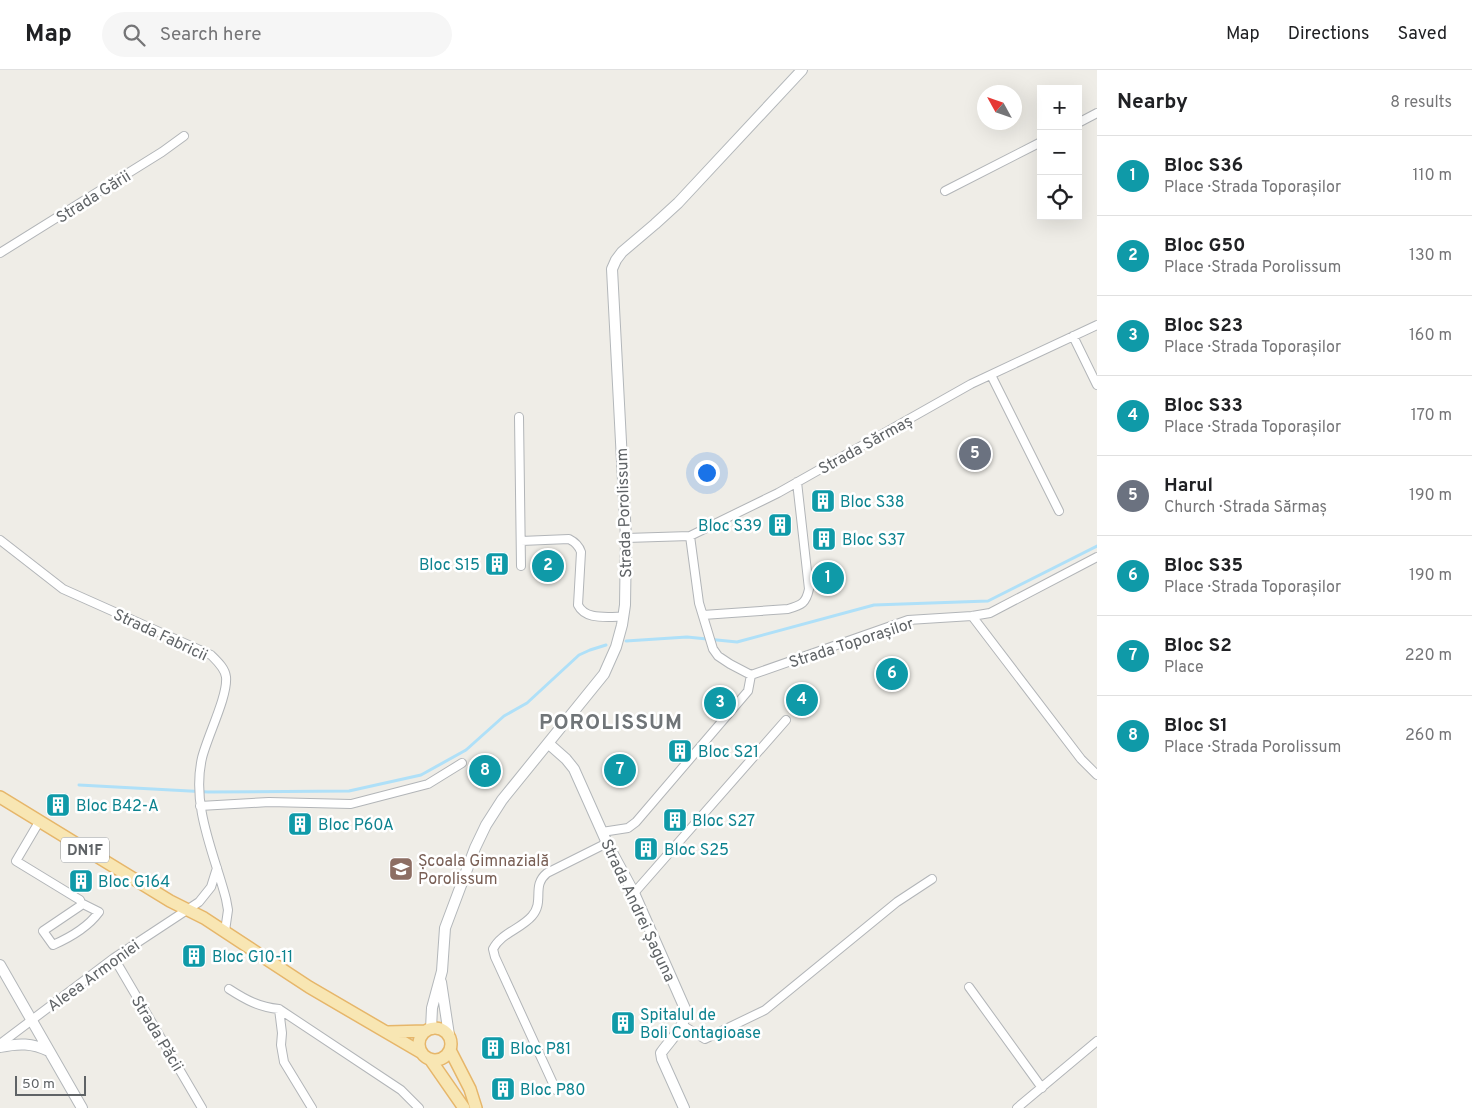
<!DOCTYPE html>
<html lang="en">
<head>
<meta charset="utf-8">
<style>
  body { margin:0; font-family:Overpass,sans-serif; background:#f6f6f6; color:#202124 }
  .controls { position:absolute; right:15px; top:15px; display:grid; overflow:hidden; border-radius:0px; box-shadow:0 5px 20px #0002 }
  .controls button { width:45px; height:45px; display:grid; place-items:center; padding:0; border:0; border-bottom:1px solid #e0e0e0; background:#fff; color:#202124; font:25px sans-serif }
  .compass { position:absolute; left:977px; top:15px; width:45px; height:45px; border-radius:50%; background:#fff; box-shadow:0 5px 20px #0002; rotate:310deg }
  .scale { position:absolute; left:15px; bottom:12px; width:71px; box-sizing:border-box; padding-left:5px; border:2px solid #5f6366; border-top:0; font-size:14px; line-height:18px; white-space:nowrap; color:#5f6366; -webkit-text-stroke:4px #fff; paint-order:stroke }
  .you { position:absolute; left:706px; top:402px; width:18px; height:18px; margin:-12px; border:4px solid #fff; border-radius:50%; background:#1a73e8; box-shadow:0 0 0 8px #1a73e833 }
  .badge { display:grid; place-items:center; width:32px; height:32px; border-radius:50%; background:#ea580c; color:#fff; font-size:16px; font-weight:700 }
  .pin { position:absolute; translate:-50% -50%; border:2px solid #fff; box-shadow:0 1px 5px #0006 }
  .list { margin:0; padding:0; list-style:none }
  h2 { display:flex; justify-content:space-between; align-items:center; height:65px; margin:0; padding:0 20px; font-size:21px }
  h2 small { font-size:16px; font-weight:400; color:#757577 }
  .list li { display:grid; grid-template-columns:32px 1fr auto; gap:15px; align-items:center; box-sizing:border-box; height:80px; padding:0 20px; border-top:1px solid #e0e0e0 }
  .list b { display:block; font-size:19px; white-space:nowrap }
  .list p { margin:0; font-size:16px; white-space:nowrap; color:#757577 }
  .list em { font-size:16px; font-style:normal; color:#757577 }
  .icon { flex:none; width:28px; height:28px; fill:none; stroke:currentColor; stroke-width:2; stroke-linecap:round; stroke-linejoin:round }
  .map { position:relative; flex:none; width:1097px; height:1038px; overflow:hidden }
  header { display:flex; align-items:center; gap:30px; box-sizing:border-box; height:70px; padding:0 25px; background:#fff; border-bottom:1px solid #e0e0e0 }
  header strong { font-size:24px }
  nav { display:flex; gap:28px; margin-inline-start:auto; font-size:18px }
  .search { width:350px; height:45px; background:#f6f6f6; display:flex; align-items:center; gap:12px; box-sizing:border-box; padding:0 18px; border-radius:28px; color:#757577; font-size:19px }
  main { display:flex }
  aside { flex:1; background:#fff }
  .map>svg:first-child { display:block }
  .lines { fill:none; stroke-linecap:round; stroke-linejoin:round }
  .stream { stroke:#afe0f8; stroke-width:3 }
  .street-casing { stroke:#b2b5b8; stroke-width:10 }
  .secondary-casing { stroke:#b3b7ba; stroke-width:12 }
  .primary-casing { stroke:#e6b66a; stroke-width:14 }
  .street { stroke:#fff; stroke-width:8 }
  .secondary { stroke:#fff; stroke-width:10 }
  .primary { stroke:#f8e6b3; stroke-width:11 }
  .labels { text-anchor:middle; stroke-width:5; stroke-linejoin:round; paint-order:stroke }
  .shield { fill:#fff; stroke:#8f9294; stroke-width:1 }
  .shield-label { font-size:15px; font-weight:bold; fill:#5f6366 }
  .street-label { font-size:16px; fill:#5f6366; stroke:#fff }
  .culture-label { font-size:16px; fill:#0d838f; stroke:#fff; text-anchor:start }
  .education-label { font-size:16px; fill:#785e54; stroke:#fff; text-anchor:start }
  .district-label { font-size:21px; font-weight:bold; letter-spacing:1px; fill:#707578; stroke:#fff }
</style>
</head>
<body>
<header>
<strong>Map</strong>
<div class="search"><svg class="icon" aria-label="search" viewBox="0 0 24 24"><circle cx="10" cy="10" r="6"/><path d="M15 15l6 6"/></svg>Search here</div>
<nav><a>Map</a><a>Directions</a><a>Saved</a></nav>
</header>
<main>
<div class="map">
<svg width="1097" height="1038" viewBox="0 0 1097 1038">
  <rect width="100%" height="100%" fill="#efede7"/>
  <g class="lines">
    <path class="stream" d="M626 571 687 567 737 572 874 535 988 531 1097 476
      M79 715 208 722 349 721 421 705 466 680 504 646 527 633 579 585 590 580 606 575"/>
    <defs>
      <path id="street" d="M1078 53 1097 43
        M945 121 1041 72
        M0 183 162 82 184 66
        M1073 266 1097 315
        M991 305 1059 441
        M519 347 521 496
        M690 466 699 533 713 579 718 586 730 594 751 605 908 550 972 546 990 543 1097 487
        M626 468 690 466 778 423 971 314 1097 255
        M0 470 63 519 211 585C217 591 225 598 226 607 228 626 207 667 202 688 191 736 214 783 226 829L228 840 225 861
        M521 471 569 469C575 472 579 476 581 482L578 535C586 551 608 546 623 547
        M703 545 788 539C802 535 806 533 809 519L797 412
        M972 546 1081 689 1097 705
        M200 736 269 732 351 734 428 714 462 693
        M39 752 16 791 80 830 81 833 80 836 43 861 53 875C69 868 88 857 99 842L81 833
        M602 762 628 758 636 752 748 621 751 605
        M634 823 786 650
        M114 888 202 1038
        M969 917 1042 1018
        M229 919C246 930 259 937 279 939L401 1020 419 1038
        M279 939 282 963 281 975 284 992 312 1038
        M682 955 705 969 765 940 897 832 932 809
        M0 974 114 888 199 832 211 817 217 798
        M556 1020 495 887 493 879C501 863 521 859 532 846 545 831 531 816 547 803L607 773
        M1017 1038 1097 971"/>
      <path id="secondary" d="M549 674 566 689 574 699 607 773 634 823 686 941C685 957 670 970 661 983L662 989 684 1038
        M0 895 82 1038
        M441 912 449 965
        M431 959 432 938 442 901 445 858 475 778 486 755 502 730 604 604 616 577 622 555 625 535 626 468 612 199 616 190 622 182 655 154 678 133 802 0
        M0 977C19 973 32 973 49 981"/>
      <path id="primary" d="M0 727 170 831 204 848 309 917 422 983
        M419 974a16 16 0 1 1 32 0a16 16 0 1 1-32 0Z
        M388 962 426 961
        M450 980 470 1019 476 1038
        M430 989 464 1038"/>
    </defs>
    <use href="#street" class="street-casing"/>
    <use href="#secondary" class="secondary-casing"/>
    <use href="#primary" class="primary-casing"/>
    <use href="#street" class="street"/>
    <use href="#secondary" class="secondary"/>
    <use href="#primary" class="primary"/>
  </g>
  <defs>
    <symbol id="building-square" viewBox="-11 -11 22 22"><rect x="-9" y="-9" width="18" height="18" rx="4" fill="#0f9aa8" stroke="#fff"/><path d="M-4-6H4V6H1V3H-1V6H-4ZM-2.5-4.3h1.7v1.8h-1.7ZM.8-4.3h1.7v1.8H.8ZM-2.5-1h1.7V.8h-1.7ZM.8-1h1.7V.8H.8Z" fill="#fff"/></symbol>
    <symbol id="school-square" viewBox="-11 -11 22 22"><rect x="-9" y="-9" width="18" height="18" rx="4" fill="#8d6e63" stroke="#fff"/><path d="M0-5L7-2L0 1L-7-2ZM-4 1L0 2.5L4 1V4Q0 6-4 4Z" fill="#fff"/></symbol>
  </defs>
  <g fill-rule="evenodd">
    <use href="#building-square" x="809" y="417" width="28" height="28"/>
    <use href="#building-square" x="766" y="441" width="28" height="28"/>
    <use href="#building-square" x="810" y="455" width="28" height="28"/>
    <use href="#building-square" x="483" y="480" width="28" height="28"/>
    <use href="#building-square" x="666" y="667" width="28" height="28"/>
    <use href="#building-square" x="44" y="721" width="28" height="28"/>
    <use href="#building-square" x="661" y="736" width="28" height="28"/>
    <use href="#building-square" x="286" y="740" width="28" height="28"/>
    <use href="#building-square" x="632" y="765" width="28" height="28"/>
    <use href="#school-square" x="387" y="785" width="28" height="28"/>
    <use href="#building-square" x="67" y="797" width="28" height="28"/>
    <use href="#building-square" x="180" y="872" width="28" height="28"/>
    <use href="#building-square" x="609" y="939" width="28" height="28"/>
    <use href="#building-square" x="479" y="964" width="28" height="28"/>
    <use href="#building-square" x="489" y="1005" width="28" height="28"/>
  </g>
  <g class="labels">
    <rect class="shield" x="61" y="767.5" width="48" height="25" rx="4"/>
    <g class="shield-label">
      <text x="85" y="785">DN1F</text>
    </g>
    <g class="street-label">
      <text transform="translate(93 126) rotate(-32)" y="6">Strada Gării</text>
      <text transform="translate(865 374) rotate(-29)" y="6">Strada Sărmaș</text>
      <text transform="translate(623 443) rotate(-92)" y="6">Strada Porolissum</text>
      <text transform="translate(161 564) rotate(25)" y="6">Strada Fabricii</text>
      <text transform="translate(851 572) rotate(-18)" y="6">Strada Toporașilor</text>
      <text transform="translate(639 840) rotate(65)" y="6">Strada Andrei Șaguna</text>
      <text transform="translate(93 905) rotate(-36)" y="6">Aleea Armoniei</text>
      <text transform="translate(158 963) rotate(59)" y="6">Strada Păcii</text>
    </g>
    <g class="culture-label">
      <text x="840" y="437">Bloc S38</text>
      <text x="762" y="461" text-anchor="end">Bloc S39</text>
      <text x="842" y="475">Bloc S37</text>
      <text x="480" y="500" text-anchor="end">Bloc S15</text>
      <text x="698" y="687">Bloc S21</text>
      <text x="76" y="741">Bloc B42-A</text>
      <text x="692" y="756">Bloc S27</text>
      <text x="318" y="760">Bloc P60A</text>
      <text x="664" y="785">Bloc S25</text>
      <text x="98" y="817">Bloc G164</text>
      <text x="212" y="892">Bloc G10-11</text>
      <text x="640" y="950">Spitalul de<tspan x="640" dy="18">Boli Contagioase</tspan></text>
      <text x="510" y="984">Bloc P81</text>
      <text x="520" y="1025">Bloc P80</text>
    </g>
    <g class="education-label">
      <text x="418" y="796">Școala Gimnazială<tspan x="418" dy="18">Porolissum</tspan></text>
    </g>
    <g class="district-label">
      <text x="611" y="659">POROLISSUM</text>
    </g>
  </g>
</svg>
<div class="controls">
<button>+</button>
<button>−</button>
<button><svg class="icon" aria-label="locate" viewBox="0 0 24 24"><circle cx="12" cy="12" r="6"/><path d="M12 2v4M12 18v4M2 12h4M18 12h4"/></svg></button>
</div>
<svg class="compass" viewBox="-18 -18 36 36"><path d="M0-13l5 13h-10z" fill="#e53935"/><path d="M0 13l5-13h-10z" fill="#757577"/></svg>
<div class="scale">50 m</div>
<div class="you"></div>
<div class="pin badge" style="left:828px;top:508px;background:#0f9aa8">1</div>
<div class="pin badge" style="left:548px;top:496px;background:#0f9aa8">2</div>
<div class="pin badge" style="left:720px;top:633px;background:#0f9aa8">3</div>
<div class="pin badge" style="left:802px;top:630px;background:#0f9aa8">4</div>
<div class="pin badge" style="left:975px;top:384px;background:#6b7280">5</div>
<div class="pin badge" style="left:892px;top:604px;background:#0f9aa8">6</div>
<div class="pin badge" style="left:620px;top:700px;background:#0f9aa8">7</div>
<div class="pin badge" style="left:485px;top:701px;background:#0f9aa8">8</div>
</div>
<aside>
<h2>Nearby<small>8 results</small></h2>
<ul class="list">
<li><span class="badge" style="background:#0f9aa8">1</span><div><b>Bloc S36</b><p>Place · Strada Toporașilor</p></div><em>110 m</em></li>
<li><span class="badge" style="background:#0f9aa8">2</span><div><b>Bloc G50</b><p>Place · Strada Porolissum</p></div><em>130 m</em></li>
<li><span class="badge" style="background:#0f9aa8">3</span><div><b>Bloc S23</b><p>Place · Strada Toporașilor</p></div><em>160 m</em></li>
<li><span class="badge" style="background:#0f9aa8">4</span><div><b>Bloc S33</b><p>Place · Strada Toporașilor</p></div><em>170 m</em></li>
<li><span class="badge" style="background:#6b7280">5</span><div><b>Harul</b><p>Church · Strada Sărmaș</p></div><em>190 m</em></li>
<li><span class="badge" style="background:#0f9aa8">6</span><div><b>Bloc S35</b><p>Place · Strada Toporașilor</p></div><em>190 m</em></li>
<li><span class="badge" style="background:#0f9aa8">7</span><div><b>Bloc S2</b><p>Place</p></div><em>220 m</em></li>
<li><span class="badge" style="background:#0f9aa8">8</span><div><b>Bloc S1</b><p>Place · Strada Porolissum</p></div><em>260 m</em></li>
</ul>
</aside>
</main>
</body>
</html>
